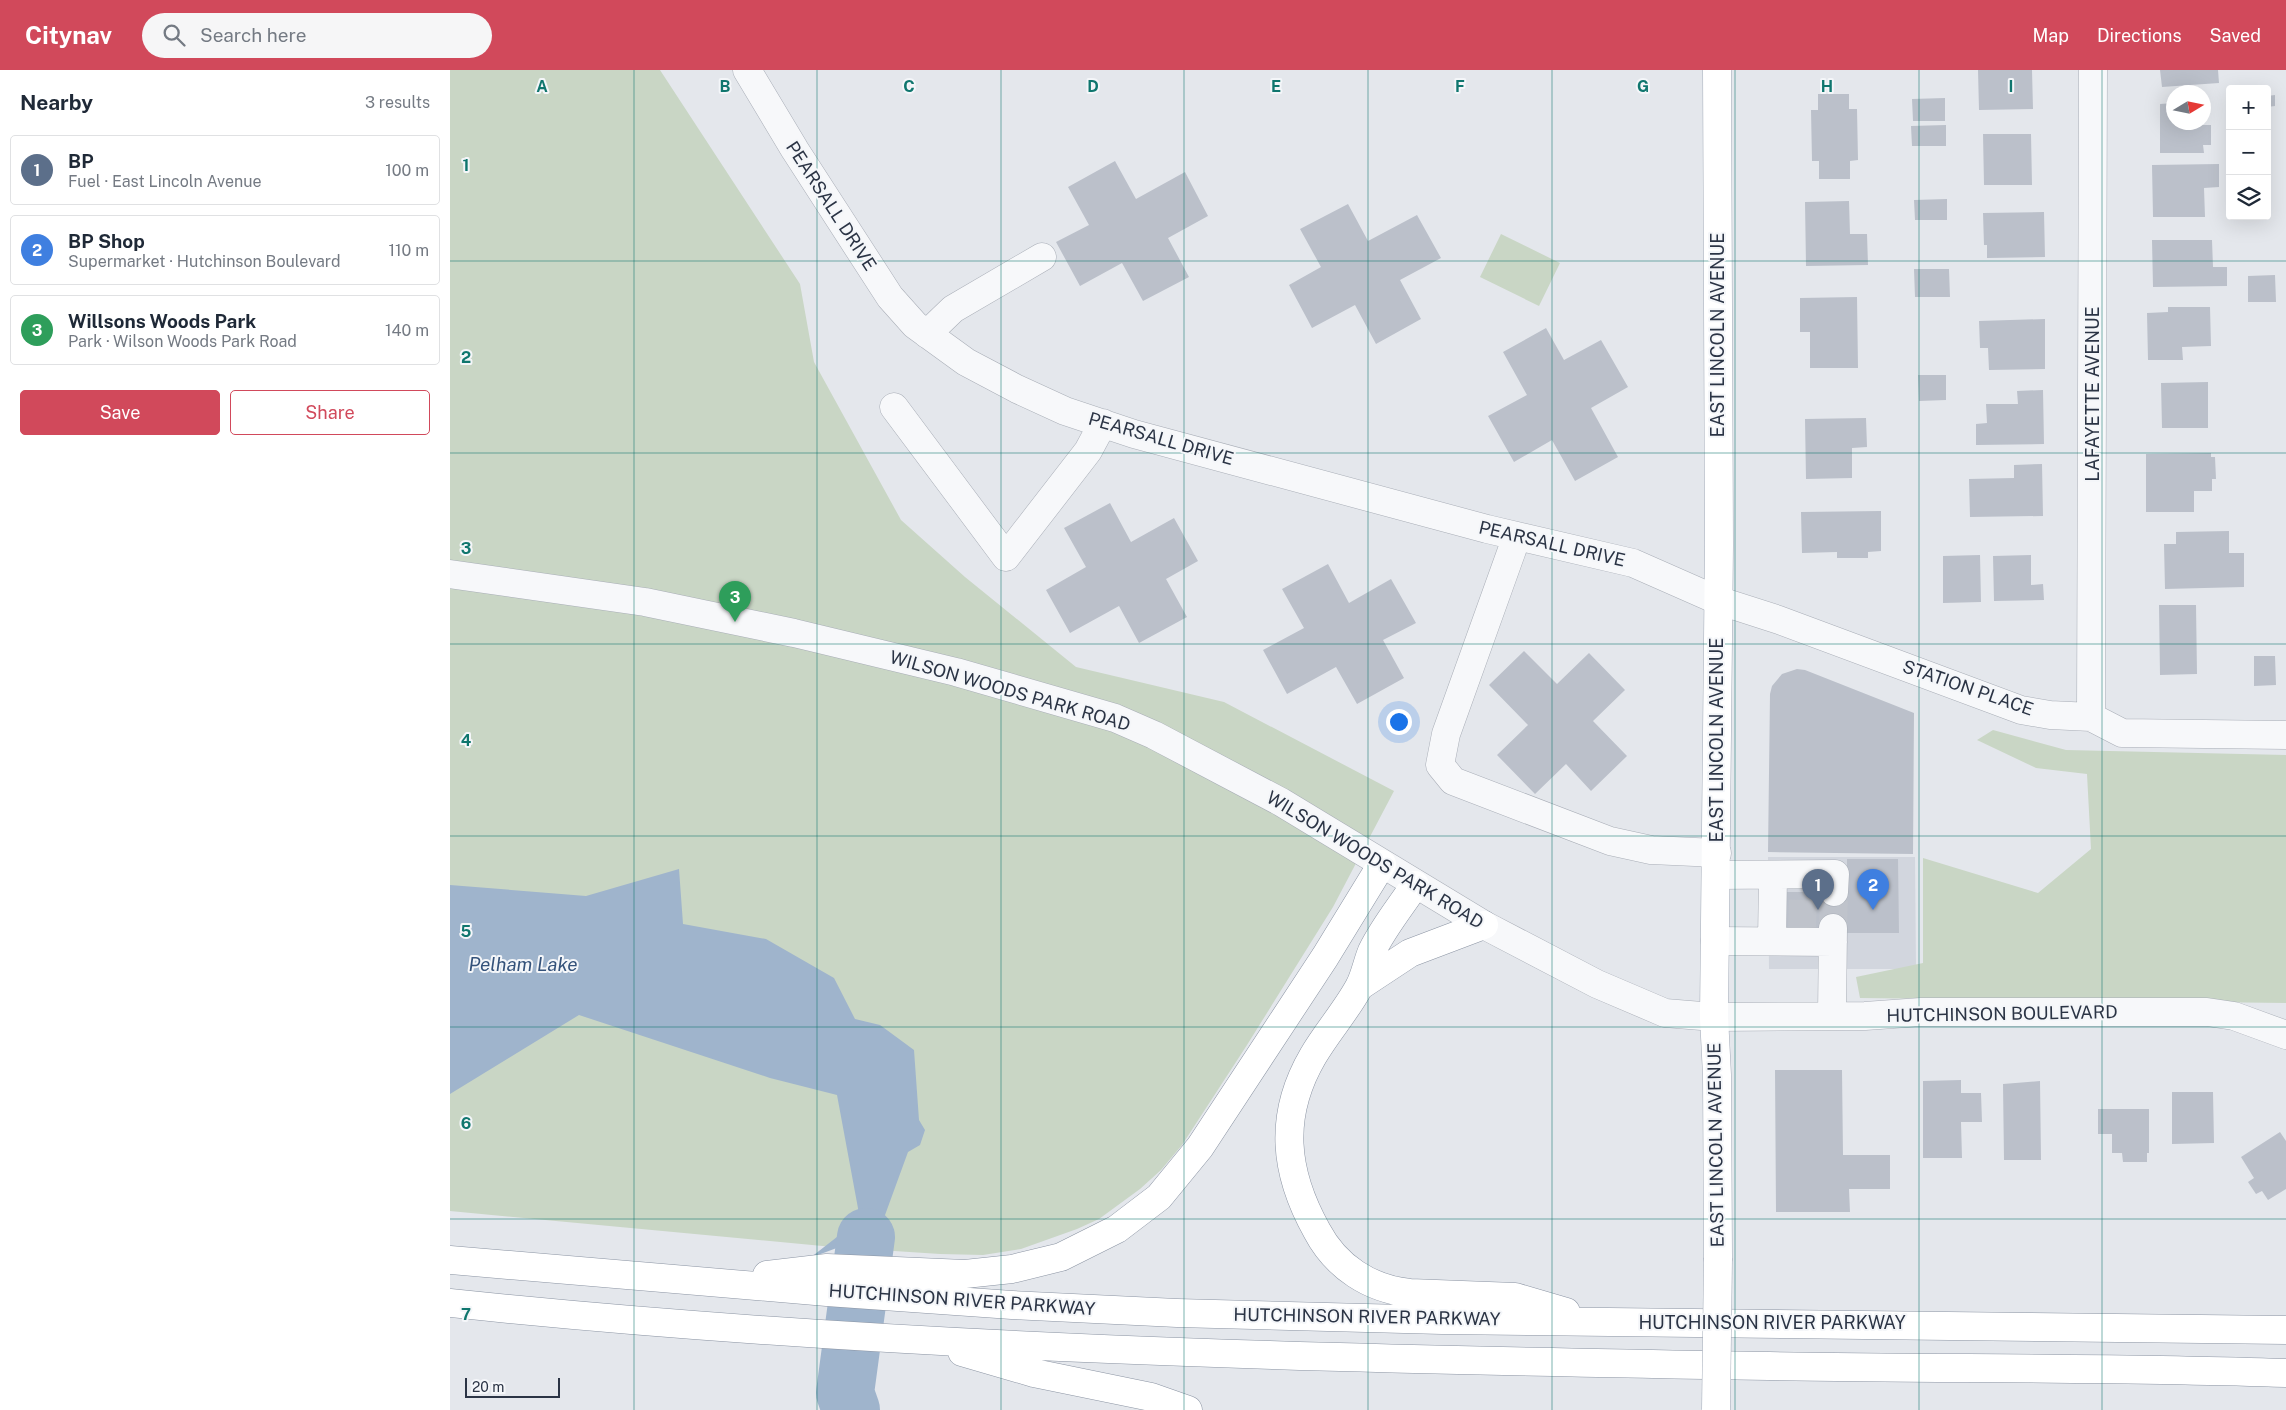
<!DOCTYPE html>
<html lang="en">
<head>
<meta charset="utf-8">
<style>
  body { margin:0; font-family:"Public Sans",sans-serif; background:#f6f6f7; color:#1f2937 }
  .controls { position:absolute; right:15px; top:15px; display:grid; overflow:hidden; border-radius:5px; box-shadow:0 5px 20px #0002 }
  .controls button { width:45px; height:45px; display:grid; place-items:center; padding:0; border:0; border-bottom:1px solid #e0e1e3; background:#fff; color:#1f2937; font:25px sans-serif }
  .compass { position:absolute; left:1716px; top:15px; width:45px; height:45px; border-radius:50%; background:#fff; box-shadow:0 5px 20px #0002; rotate:80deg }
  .scale { position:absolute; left:15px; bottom:12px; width:95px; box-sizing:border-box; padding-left:5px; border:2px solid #2b3445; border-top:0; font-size:14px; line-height:18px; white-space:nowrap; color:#2b3445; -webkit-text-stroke:4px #f4f6f9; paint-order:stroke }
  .you { position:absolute; left:948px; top:651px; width:18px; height:18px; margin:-12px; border:4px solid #fff; border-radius:50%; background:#1a73e8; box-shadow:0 0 0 8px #1a73e833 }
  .badge { display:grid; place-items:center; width:32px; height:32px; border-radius:50%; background:#d1495b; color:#fff; font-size:16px; font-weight:700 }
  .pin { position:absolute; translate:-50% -41px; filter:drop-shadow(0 1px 2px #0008) }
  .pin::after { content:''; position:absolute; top:26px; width:18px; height:15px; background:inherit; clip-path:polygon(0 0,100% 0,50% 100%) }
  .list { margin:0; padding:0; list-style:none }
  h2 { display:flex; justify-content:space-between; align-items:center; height:65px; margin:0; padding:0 20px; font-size:21px }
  h2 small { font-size:16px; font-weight:400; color:#747a83 }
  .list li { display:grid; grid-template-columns:32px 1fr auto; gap:15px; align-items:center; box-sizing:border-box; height:70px; margin:0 10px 10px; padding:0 10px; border:1px solid #e0e1e3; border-radius:5px }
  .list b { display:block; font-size:19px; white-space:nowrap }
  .list p { margin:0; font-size:16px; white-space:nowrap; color:#747a83 }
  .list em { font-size:16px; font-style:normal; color:#747a83 }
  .actions { display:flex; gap:10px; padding:15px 20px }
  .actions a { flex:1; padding:11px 0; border:1px solid #d1495b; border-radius:5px; text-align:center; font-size:18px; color:#d1495b }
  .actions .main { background:#d1495b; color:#fff }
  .icon { flex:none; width:28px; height:28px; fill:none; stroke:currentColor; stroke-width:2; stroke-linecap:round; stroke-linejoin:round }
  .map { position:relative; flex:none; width:1836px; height:1340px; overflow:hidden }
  header { display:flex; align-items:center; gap:30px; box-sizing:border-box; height:70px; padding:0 25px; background:#d1495b; color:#fff }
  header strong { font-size:24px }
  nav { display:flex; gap:28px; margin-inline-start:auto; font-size:18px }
  .search { width:350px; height:45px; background:#f6f6f7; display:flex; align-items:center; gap:12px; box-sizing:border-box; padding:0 18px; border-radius:28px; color:#747a83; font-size:19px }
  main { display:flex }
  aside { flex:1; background:#fff }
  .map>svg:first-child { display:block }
  .built { fill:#d2d6de }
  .green { fill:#c9d6c5 }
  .water { fill:#9fb4cc }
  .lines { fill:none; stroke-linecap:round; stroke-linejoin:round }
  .river { stroke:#9fb4cc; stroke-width:58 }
  .building { fill:#bbc0ca }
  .minor-tunnel { stroke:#bfc3cb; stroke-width:28; stroke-dasharray:28 14; stroke-linecap:butt }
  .minor-casing { stroke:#a9aeb7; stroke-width:29 }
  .major-casing { stroke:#a3abb8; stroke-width:29 }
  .highway-casing { stroke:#8b94a3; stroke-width:29 }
  .minor { stroke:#f7f8fa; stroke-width:28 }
  .major { stroke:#fff; stroke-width:28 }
  .highway { stroke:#fff; stroke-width:28 }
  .major-bridge-casing { stroke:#a3abb8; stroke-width:29; stroke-linecap:butt }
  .major-bridge { stroke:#fff; stroke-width:28 }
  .grid { fill:none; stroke:#0f766e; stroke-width:1; stroke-opacity:0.55 }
  .labels { text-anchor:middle; stroke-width:4; stroke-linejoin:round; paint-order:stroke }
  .street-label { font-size:18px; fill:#2b3445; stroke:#f4f6f9 }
  .water-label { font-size:19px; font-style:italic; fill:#34527a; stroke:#f4f6f9 }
  .grid-label { font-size:16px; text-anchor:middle; font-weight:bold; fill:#0f766e; stroke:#f4f6f9; stroke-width:4; stroke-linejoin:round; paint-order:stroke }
</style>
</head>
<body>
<header>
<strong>Citynav</strong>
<div class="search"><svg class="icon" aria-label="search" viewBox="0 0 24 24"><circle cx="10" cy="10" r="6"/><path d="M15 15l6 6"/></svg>Search here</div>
<nav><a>Map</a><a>Directions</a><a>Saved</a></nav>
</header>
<main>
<aside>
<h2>Nearby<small>3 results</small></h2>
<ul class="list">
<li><span class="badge" style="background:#5c6f8a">1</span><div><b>BP</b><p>Fuel · East Lincoln Avenue</p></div><em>100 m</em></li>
<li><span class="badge" style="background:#3f7fe0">2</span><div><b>BP Shop</b><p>Supermarket · Hutchinson Boulevard</p></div><em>110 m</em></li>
<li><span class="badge" style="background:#2e9e5b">3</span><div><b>Willsons Woods Park</b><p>Park · Wilson Woods Park Road</p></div><em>140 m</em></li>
</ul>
<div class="actions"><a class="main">Save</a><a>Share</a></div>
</aside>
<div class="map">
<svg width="1836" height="1340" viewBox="0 0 1836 1340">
  <rect width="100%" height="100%" fill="#e4e7ec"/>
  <path class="built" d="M1318 787H1465L1466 899H1319Z"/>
  <path class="green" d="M0 0H210L350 214 364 292 451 450 515 507 626 597 774 632 944 721 883 837 797 975 732 1075 711 1100 690 1119 649 1149 627 1159 571 1179 533 1185 490 1184 383 1177 0 1141Z
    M1051 164 1110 193 1089 236 1030 207Z
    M1543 660 1616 680 1836 685V933L1410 928 1406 907 1473 893V788L1588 823 1641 779 1637 704 1586 698 1527 670Z"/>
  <path class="water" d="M229 799 233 854 316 869 384 908 405 949 430 955 464 980 469 1050 475 1060 470 1075 458 1082 427 1167H416L360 1188 410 1149 387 1025 320 1008 129 945 0 1024V815L136 826Z"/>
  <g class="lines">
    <path class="river" d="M401 1340 395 1323 416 1167"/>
  </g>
  <path class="building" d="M1528 0H1582L1583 39 1529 40Z
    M1710 0H1768L1769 13 1712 17Z
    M1368 24H1399V39H1407L1408 90 1400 91V109H1369V91H1362L1361 40H1368Z
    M1825 25V36L1817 37V26Z
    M1495 28V51H1463L1462 29Z
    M1724 33V52H1753V55H1761V75H1753L1754 83H1710V34Z
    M1496 55V76H1462L1461 56Z
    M1533 64H1581L1582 115H1534Z
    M665 91 686 129 735 102 758 146 718 168 739 207 693 231 672 193 630 216 606 172 639 155 618 117Z
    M1769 94V117L1754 118 1755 147H1703L1702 95Z
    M1497 129V150H1465L1464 130Z
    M1399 131 1400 164H1417L1418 195 1356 196 1355 132Z
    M898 134 918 171 967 145 991 188 950 210 971 249 926 274 905 235 862 258 839 215 871 197 850 159Z
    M1594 142 1595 187 1537 188V175H1534L1533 143Z
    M1702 170H1762L1763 197H1777V216L1703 217Z
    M1464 199H1499L1500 227H1465Z
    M1825 205 1826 232H1798V206Z
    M1407 227 1408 298H1360V262H1350V228Z
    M1718 237H1760L1761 276 1732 277 1733 290H1698L1697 243 1718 242Z
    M1595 249V299L1539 300 1538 278H1530L1529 251Z
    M1096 258 1114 290 1151 270 1178 317 1141 338 1168 387 1125 411 1102 370 1064 392 1038 346 1077 325 1053 282Z
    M1468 305H1496V330L1469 331Z
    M1758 312V358H1712L1711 313Z
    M1593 320 1594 374 1526 375V354L1537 353 1536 334H1568L1567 321Z
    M1416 348 1417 377 1402 378V408L1356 409 1355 349Z
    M1761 383V387H1765L1766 409H1762V421H1744V442H1696V384Z
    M1592 394 1593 446 1520 447 1519 409 1564 408V395Z
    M660 433 681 472 724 448 748 491 716 509 737 547 689 573 669 536 620 563 596 520 636 497 614 458Z
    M1431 441V481L1418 482V488H1387V482L1352 483 1351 442Z
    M1779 461V483H1794V517L1715 519 1714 474H1726V462Z
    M1530 485 1531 532 1493 533V486Z
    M1581 485V515L1593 514 1594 530 1544 531 1543 486Z
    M878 494 899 533 941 509 966 553 933 570 954 608 907 634 886 597 837 624 813 580 854 558 832 519Z
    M1709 535H1746L1747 604 1710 605Z
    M1074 581 1107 614 1139 583 1175 620 1143 651 1177 686 1141 721 1116 694 1085 724 1047 685 1078 655 1039 615Z
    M1804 586H1825L1826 615 1804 616Z
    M1347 599 1355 600 1464 643 1463 784 1318 782 1320 624 1322 616 1332 604Z
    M1397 789H1448L1449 863H1397V858L1327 859V822H1397Z
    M1325 1000H1392L1393 1085H1440V1119H1399L1400 1142H1326Z
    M1511 1010V1023H1531L1532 1052H1511L1512 1088H1473V1011Z
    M1590 1011 1591 1090H1554L1553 1014Z
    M1722 1022H1763L1764 1073 1722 1074Z
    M1648 1039H1699V1083H1697V1092H1673L1672 1083H1662V1064H1648Z
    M1830 1062 1836 1071V1119L1818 1130 1812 1121 1806 1124 1798 1112 1804 1108 1791 1087Z"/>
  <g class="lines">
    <path class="minor-tunnel" d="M1352 858 1353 822
      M1383 858 1384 822"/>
    <defs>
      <path id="minor" d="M297 0 345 80 440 227 465 255 516 292 567 319 615 341 684 364 1037 459 1183 493 1267 530 1329 550 1571 640 1600 645 1641 647 1672 663 1836 665
        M477 264 503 239 592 187
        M444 337 556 487 638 381 653 353
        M1067 466 996 664 990 695 1003 711 1160 771 1201 780 1267 783
        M0 504 195 532 344 563 506 602 665 648 704 665 831 732 1034 855 1147 914 1215 943 1264 947 1415 946 1471 942H1757L1784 946 1836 965
        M1641 647 1643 0
        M1266 805 1385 804 1384 822
        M1265 871 1383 872
        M1322 871 1323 805
        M1382 945 1383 858"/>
      <path id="major" d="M1267 0 1269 475 1264 947 1267 1005 1268 1188"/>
      <path id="highway" d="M965 815C951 836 933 858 922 881 917 893 915 906 909 917 896 941 877 962 863 986 828 1046 834 1102 867 1161 886 1197 920 1219 960 1223L1065 1227 1116 1242
        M910 916 960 883 1034 855
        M0 1190 377 1222 562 1235 727 1243 992 1250 1836 1260
        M317 1205 377 1198 515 1204 562 1199 611 1187 667 1159 709 1127 750 1077 875 887 932 794
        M0 1233C438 1279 879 1289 1319 1296 1491 1299 1664 1297 1836 1303
        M512 1282 584 1303 701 1327 738 1340"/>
    </defs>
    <use href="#minor" class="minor-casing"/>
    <use href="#major" class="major-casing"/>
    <use href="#highway" class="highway-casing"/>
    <use href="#minor" class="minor"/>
    <use href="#major" class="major"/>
    <use href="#highway" class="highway"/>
    <defs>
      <path id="major-bridge" d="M1266 1340 1268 1188"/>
    </defs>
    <use href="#major-bridge" class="major-bridge-casing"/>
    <use href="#major-bridge" class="major-bridge"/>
  </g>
  <path class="grid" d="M184 0V1340M367 0V1340M551 0V1340M734 0V1340M918 0V1340M1102 0V1340M1285 0V1340M1469 0V1340M1652 0V1340M0 191H1836M0 383H1836M0 574H1836M0 766H1836M0 957H1836M0 1149H1836"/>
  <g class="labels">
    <g class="street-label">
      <text transform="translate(381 136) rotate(57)" y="6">PEARSALL DRIVE</text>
      <text transform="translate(1268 265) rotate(-90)" y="6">EAST LINCOLN AVENUE</text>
      <text transform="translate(1643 324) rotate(-90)" y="6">LAFAYETTE AVENUE</text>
      <text transform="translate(711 369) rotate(16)" y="6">PEARSALL DRIVE</text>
      <text transform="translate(1102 474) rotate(13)" y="6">PEARSALL DRIVE</text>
      <text transform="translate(1518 618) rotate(19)" y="6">STATION PLACE</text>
      <text transform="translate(560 621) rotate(16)" y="6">WILSON WOODS PARK ROAD</text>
      <text transform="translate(1267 670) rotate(-90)" y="6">EAST LINCOLN AVENUE</text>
      <text transform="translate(925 790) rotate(31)" y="6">WILSON WOODS PARK ROAD</text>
      <text transform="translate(1552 944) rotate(-1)" y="6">HUTCHINSON BOULEVARD</text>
      <text transform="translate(1266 1075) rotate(-91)" y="6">EAST LINCOLN AVENUE</text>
      <text transform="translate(512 1230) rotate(4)" y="6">HUTCHINSON RIVER PARKWAY</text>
      <text transform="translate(917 1247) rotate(1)" y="6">HUTCHINSON RIVER PARKWAY</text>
      <text x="1322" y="1259">HUTCHINSON RIVER PARKWAY</text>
    </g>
    <g class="water-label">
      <text x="73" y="901">Pelham Lake</text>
    </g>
  </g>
  <g class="grid-label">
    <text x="92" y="22">A</text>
    <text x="275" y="22">B</text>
    <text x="459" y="22">C</text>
    <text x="643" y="22">D</text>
    <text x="826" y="22">E</text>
    <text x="1010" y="22">F</text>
    <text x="1193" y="22">G</text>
    <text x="1377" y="22">H</text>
    <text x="1561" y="22">I</text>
    <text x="16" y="101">1</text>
    <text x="16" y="293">2</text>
    <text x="16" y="484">3</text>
    <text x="16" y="676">4</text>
    <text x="16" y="867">5</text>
    <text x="16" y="1059">6</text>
    <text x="16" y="1250">7</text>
  </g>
</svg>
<div class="controls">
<button>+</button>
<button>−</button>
<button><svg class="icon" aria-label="layers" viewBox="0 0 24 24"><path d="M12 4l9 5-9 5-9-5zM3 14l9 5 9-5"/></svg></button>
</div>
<svg class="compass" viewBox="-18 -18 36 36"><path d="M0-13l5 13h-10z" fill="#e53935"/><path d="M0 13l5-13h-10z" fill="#747a83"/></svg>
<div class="scale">20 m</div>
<div class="you"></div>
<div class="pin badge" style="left:1368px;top:840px;background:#5c6f8a">1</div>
<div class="pin badge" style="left:1423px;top:840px;background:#3f7fe0">2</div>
<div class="pin badge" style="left:285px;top:552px;background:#2e9e5b">3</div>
</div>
</main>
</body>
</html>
